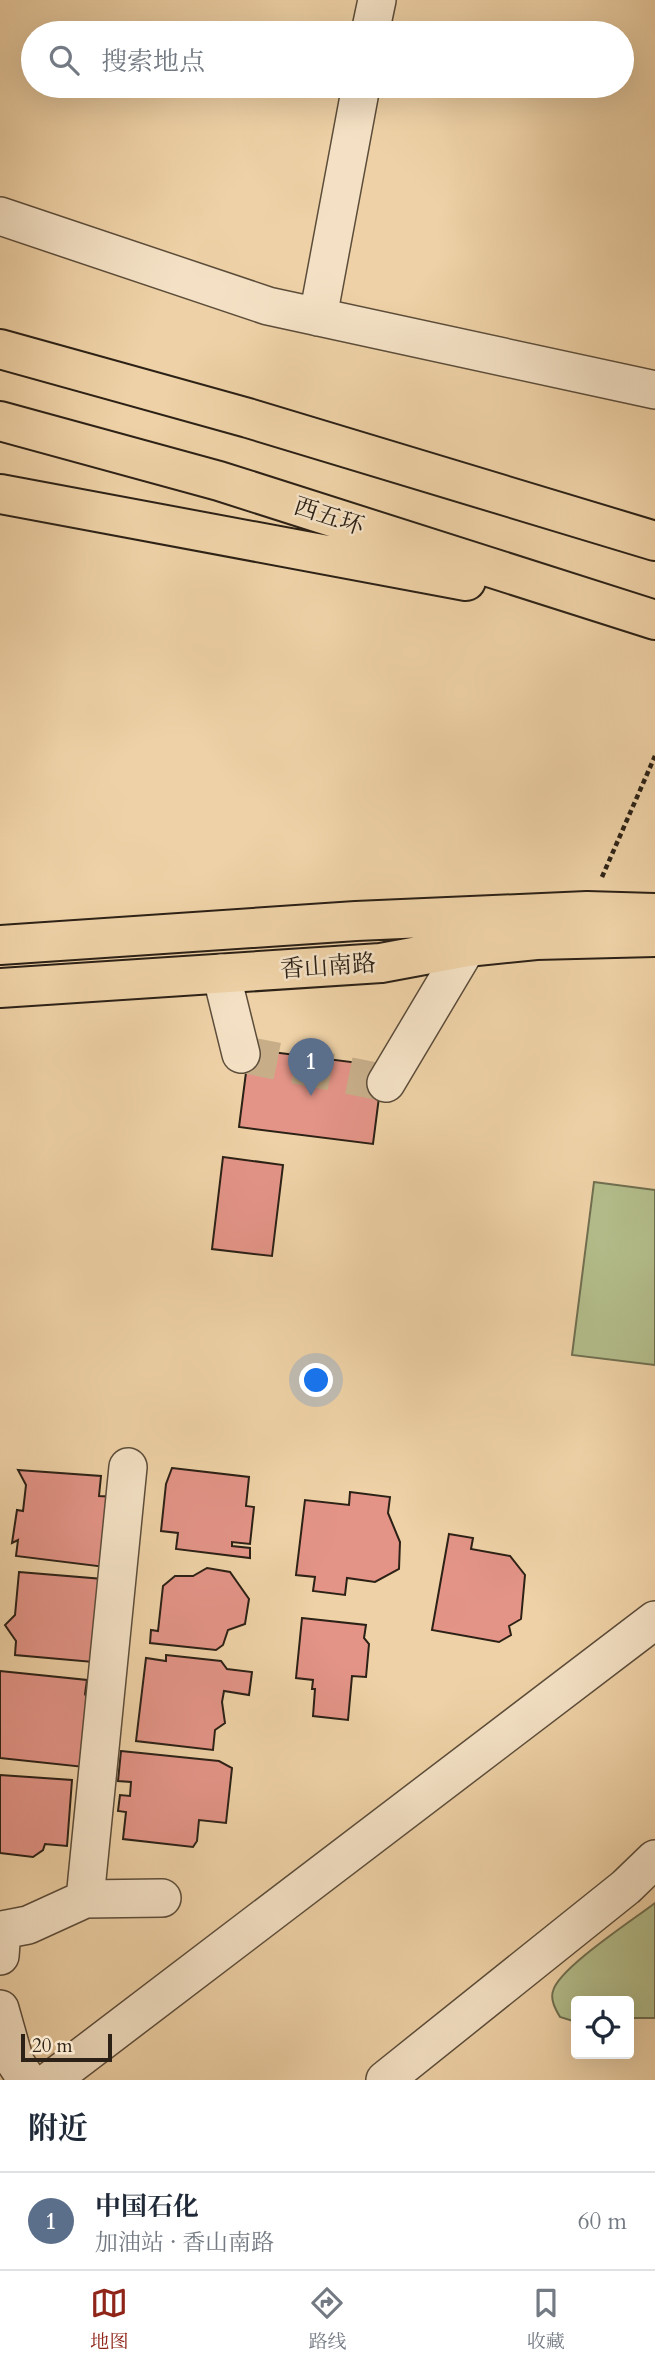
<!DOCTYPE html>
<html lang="zh">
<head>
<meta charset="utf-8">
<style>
  body { margin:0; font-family:Cardo,"Noto Serif SC",serif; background:#f6f6f7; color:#1f2937 }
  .controls { position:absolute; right:21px; bottom:21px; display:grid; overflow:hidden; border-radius:7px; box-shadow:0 7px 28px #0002 }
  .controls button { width:63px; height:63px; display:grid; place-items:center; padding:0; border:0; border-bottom:2px solid #e0e1e3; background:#fff; color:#1f2937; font:35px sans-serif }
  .scale { position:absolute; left:21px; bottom:18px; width:91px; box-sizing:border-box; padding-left:7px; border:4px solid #2c2116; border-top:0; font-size:19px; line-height:24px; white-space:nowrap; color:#2c2116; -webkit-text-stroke:5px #f4e1c5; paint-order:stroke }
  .you { position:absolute; left:317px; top:1381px; width:24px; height:24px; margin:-18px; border:5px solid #fff; border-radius:50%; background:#1a73e8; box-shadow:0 0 0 10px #1a73e833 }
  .badge { display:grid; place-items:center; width:46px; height:46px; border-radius:50%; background:#8f2418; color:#fff; font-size:23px; font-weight:700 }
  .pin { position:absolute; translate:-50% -58px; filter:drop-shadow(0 2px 4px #0008) }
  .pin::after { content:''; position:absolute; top:37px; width:24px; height:21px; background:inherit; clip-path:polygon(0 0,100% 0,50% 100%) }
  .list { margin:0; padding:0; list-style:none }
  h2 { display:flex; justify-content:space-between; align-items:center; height:91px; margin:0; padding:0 28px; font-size:30px }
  h2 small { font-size:23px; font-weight:400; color:#747a83 }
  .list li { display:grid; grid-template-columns:46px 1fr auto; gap:21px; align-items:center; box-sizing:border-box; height:98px; padding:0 28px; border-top:2px solid #e0e1e3 }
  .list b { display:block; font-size:26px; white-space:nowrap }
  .list p { margin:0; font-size:23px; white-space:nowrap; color:#747a83 }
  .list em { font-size:23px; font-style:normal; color:#747a83 }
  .icon { flex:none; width:38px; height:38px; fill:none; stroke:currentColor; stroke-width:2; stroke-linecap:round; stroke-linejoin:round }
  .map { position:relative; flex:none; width:655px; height:2080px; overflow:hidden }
  .search { position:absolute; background:#fff; box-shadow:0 7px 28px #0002; left:21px; right:21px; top:21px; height:77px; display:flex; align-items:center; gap:18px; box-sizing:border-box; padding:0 24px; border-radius:38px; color:#747a83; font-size:26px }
  .sheet { height:189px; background:#fff }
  nav { display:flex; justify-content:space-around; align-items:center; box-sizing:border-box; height:98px; border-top:2px solid #e0e1e3; background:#fff; font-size:19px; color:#747a83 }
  nav a { display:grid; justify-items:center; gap:4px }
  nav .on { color:#8f2418 }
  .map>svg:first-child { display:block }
  .green { fill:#b3bd8b; stroke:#706f50; stroke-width:2 }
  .building { fill:#e39487; stroke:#2c2116; stroke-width:2 }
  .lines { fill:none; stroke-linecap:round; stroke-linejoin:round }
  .minor-tunnel { stroke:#c7ae89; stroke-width:37; stroke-dasharray:37 18; stroke-linecap:butt }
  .minor-casing { stroke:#5c4d3a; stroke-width:40 }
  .major-casing { stroke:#2c2116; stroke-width:42 }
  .highway-casing { stroke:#2c2116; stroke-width:42 }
  .path { stroke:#2c2116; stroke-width:4.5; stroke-dasharray:5 3.5; stroke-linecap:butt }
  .minor { stroke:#f4e1c5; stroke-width:37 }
  .major { stroke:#eed1a6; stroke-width:38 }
  .highway { stroke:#eed1a6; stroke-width:38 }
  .labels { text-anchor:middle; stroke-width:5; stroke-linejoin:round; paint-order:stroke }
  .street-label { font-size:24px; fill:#2c2116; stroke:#f4e1c5 }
</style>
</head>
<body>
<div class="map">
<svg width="655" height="2080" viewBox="0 0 655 2080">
  <rect width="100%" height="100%" fill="#eed1a6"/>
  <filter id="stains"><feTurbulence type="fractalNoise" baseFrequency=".00286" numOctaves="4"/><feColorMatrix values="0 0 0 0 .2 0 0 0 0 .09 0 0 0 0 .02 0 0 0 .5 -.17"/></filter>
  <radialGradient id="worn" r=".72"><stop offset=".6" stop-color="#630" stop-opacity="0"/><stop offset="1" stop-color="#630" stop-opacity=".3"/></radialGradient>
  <path class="green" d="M594 1182 655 1190V1365L572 1355Z
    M655 1903V2018H629V2001H576V2022L560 2017C556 2010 550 2000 553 1991 559 1968 633 1920 655 1903Z"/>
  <path class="building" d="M249 1049 383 1066 373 1144 239 1127Z
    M223 1157 283 1165 272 1256 212 1249Z
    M172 1468 249 1477 246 1506 254 1507 250 1544 232 1542V1546L250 1548V1558L176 1549 178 1533 161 1531 166 1484Z
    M18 1470 101 1476 99 1496 117 1497 105 1567 16 1556 18 1540 12 1543 17 1510 23 1511 26 1485Z
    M350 1492 390 1497 388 1513 400 1542 399 1569 375 1582 347 1578 345 1595 313 1591 315 1577 296 1575 305 1500 349 1505Z
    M449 1534 473 1538 471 1549 510 1556 525 1575 521 1619 509 1626 511 1635 499 1642 432 1630Z
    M207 1568 230 1572 249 1599 245 1624 228 1630 223 1645 216 1650 150 1643 151 1630 158 1631 163 1586 175 1576H193Z
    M19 1572 115 1580 93 1662 15 1655 16 1641 5 1625 15 1615Z
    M302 1618 366 1625 364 1638 369 1644 366 1677 352 1676 348 1720 313 1716 315 1689H312L313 1680 296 1678Z
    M166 1655 221 1661 227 1669 252 1672 249 1695 224 1691 222 1702 225 1723 215 1730 213 1750 136 1741 146 1658 166 1661Z
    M0 1671 87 1680 85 1694 91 1706 84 1767 0 1758Z
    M121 1751 219 1761 232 1768 226 1823 199 1820 197 1841 193 1847 123 1839 126 1812 118 1811 120 1795 130 1796 131 1782 118 1781Z
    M0 1775 72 1780 67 1846 45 1844 43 1850 33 1857 0 1853Z"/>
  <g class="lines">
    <path class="minor-tunnel" d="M241 1054 386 1083"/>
    <defs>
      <path id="minor" d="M370 33 377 0
        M0 216 268 306 655 390
        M318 317 361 86
        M221 973 241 1054
        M386 1083 467 947
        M85 1899 128 1467
        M0 1956 2 1930 28 1925 85 1899 162 1898
        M0 2009 15 2062 27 2080
        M51 2080 655 1620
        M385 2080 626 1887 655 1859"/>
      <path id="major" d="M0 945 356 921 587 911 655 913
        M0 988 381 963 467 947 536 940 655 937"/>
      <path id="highway" d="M0 349 248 418 655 541
        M0 421 219 481 655 620
        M0 494 466 581"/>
    </defs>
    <use href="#minor" class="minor-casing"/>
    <use href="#major" class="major-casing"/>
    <use href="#highway" class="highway-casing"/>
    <path class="path" d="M602 877 655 756"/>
    <use href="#minor" class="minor"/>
    <use href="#major" class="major"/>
    <use href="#highway" class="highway"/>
  </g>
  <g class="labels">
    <g class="street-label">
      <text transform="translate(329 516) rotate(18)" y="8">西五环</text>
      <text transform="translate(328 966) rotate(-4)" y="8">香山南路</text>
    </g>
  </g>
  <rect width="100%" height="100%" filter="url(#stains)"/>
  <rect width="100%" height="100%" fill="url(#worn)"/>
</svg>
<div class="controls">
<button><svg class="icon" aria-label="locate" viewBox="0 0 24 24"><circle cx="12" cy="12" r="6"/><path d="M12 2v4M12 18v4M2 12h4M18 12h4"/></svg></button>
</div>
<div class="scale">20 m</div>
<div class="you"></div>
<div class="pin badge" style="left:311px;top:1096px;background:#5c6f8a">1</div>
<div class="search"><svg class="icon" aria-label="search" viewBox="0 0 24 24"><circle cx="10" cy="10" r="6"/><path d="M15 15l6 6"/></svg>搜索地点</div>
</div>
<section class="sheet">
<h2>附近<small></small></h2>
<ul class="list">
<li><span class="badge" style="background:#5c6f8a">1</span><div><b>中国石化</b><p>加油站 · 香山南路</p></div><em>60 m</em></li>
</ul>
</section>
<nav>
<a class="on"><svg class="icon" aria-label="map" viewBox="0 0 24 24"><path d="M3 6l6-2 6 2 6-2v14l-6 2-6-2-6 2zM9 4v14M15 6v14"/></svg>地图</a>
<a><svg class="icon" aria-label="directions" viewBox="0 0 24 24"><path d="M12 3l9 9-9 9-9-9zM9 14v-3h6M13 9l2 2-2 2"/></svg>路线</a>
<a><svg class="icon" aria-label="saved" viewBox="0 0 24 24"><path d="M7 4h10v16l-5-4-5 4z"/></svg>收藏</a>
</nav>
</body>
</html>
